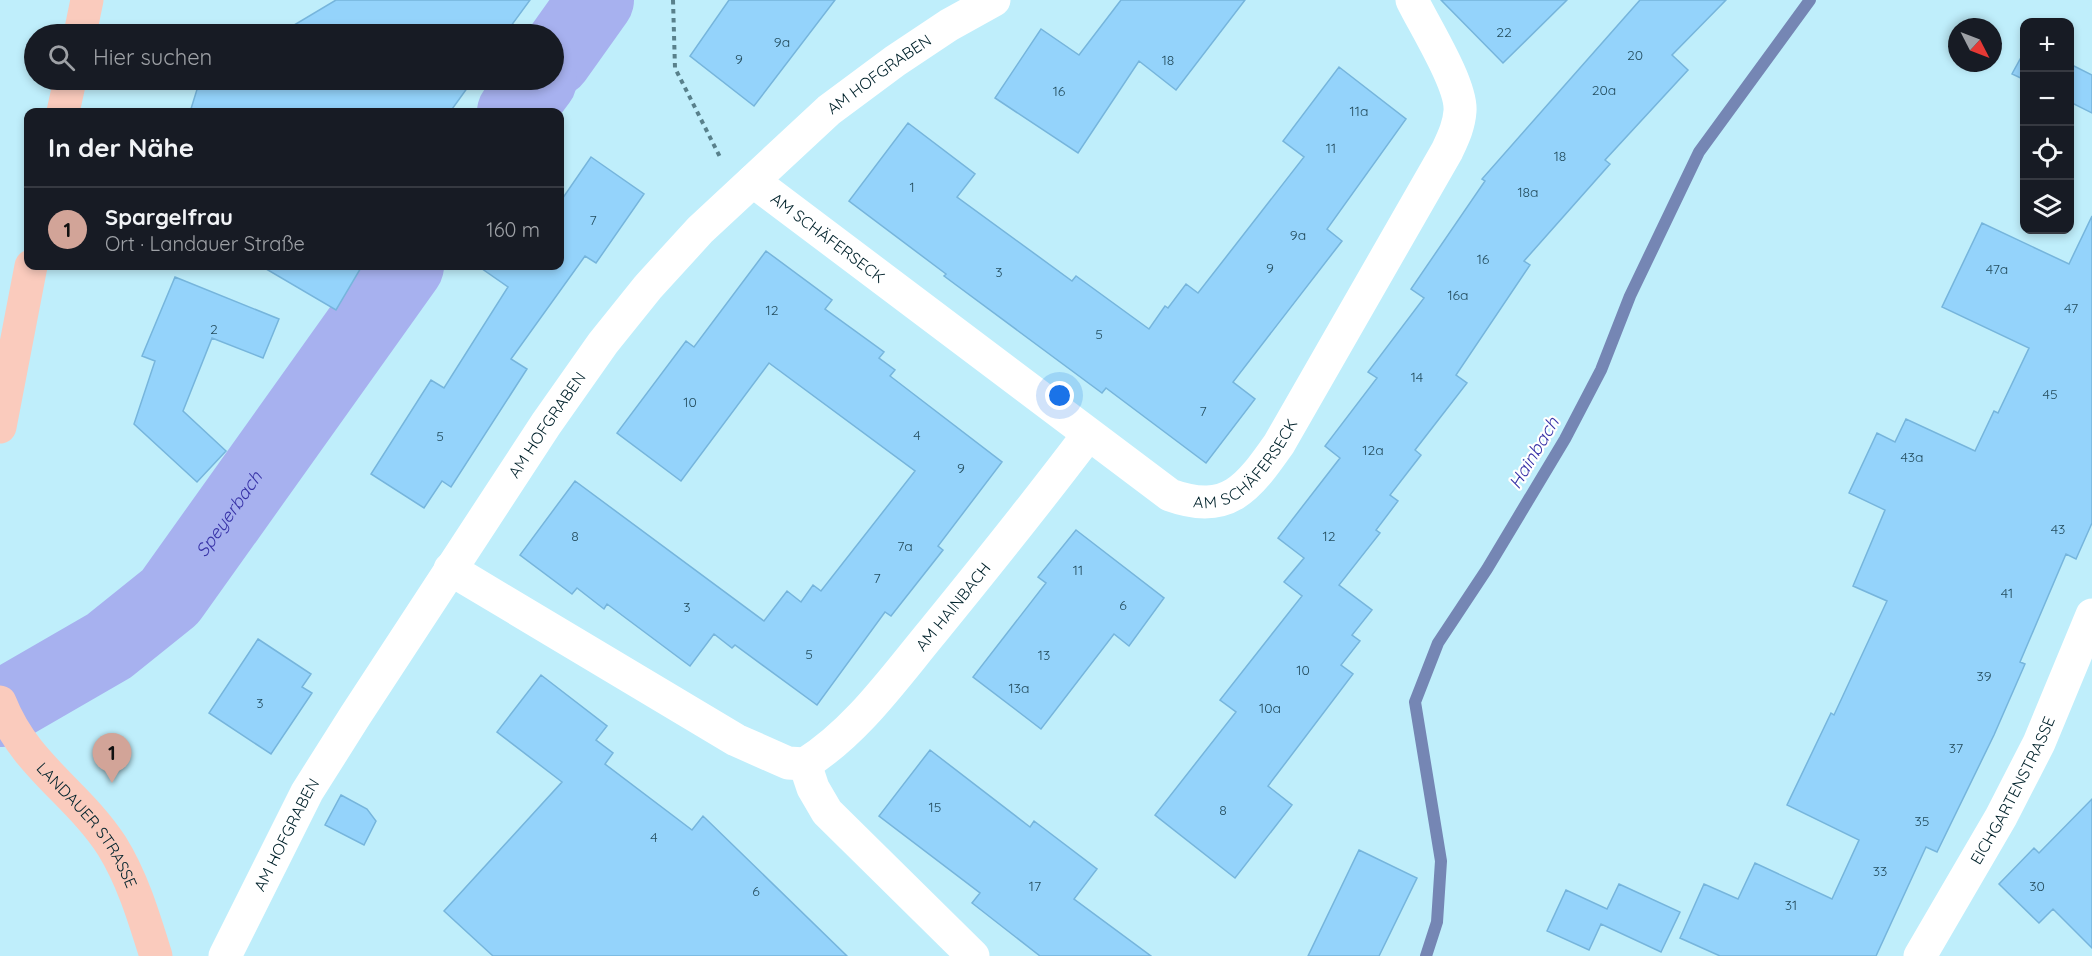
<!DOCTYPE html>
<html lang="de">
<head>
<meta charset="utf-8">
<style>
  body { margin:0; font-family:Quicksand,sans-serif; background:#242831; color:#f1f3f6 }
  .controls { position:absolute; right:18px; top:18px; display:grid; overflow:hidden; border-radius:12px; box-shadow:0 3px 9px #0003 }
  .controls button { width:54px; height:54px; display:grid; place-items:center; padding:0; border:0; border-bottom:2px solid #363941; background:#171b24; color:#f1f3f6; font:30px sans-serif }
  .compass { position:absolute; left:1948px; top:18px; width:54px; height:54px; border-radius:50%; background:#171b24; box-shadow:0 3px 9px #0003; rotate:132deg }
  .you { position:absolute; left:1060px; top:396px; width:21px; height:21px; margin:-15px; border:4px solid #fff; border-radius:50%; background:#1a73e8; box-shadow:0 0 0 9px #1a73e833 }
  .badge { display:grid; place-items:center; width:39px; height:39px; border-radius:50%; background:#d2a498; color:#111; font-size:20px; font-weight:700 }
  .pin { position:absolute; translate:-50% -50px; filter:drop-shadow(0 2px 3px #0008) }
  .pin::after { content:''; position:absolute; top:32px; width:21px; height:18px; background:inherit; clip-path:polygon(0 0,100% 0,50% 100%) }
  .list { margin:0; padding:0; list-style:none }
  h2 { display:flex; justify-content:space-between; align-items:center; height:78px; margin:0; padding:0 24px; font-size:26px }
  h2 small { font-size:20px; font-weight:400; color:#9ea1a6 }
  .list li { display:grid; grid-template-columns:39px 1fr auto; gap:18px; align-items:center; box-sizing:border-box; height:84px; padding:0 24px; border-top:2px solid #363941 }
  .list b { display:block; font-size:22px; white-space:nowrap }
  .list p { margin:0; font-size:20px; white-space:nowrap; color:#9ea1a6 }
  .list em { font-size:20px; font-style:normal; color:#9ea1a6 }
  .icon { flex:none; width:33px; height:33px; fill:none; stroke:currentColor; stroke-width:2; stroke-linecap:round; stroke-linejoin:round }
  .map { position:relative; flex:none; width:2092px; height:956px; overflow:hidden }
  .search { position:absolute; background:#171b24; box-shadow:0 3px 9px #0003; left:24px; top:24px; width:540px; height:66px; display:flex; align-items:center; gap:15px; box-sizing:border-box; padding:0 21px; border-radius:33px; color:#9ea1a6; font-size:22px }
  .panel { position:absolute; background:#171b24; box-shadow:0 3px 9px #0003; left:24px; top:108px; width:540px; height:162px; border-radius:12px }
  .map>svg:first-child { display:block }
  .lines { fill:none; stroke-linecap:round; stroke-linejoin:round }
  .stream { stroke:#7586b4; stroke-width:12 }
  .river { stroke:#a7b1ef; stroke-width:76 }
  .building { fill:#94d3fb; stroke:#76b5dc; stroke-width:1.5 }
  .path { stroke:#58808b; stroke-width:4; stroke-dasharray:4.5 4.5; stroke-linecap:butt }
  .minor { stroke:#fff; stroke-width:33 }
  .major { stroke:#facbbd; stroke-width:33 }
  .labels { text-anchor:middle; stroke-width:4.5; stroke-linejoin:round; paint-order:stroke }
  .number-label { font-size:14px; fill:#254e5f }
  .street-label { font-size:16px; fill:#00222b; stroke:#fff }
  .water-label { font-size:18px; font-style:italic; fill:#3833a7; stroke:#fff }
</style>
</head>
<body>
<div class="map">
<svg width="2092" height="956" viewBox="0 0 2092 956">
  <rect width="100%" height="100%" fill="#bfeefb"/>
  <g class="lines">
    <path class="stream" d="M1426 956 1437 922 1441 861 1415 702 1438 643 1487 569 1565 439 1601 370 1630 296 1699 152 1810 0"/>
    <g class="river">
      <path d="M554 59 596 0"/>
      <path d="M515 112 539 80"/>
      <path id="s1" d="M0 709 109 646 170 597 406 266"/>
    </g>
  </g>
  <path class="building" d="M336 0H530L505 34H279Z
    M729 0H835L754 106 690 56Z
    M1121 0H1245L1176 90 1139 61 1078 153 995 98 1041 29 1079 55Z
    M1441 0H1567L1503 63Z
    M1640 0H1726L1672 55 1688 70 1605 160 1610 164 1524 261 1530 265 1456 375 1467 383 1415 450 1421 455 1390 495 1398 501 1376 530 1380 533 1339 585 1372 610 1352 635 1360 641 1341 665 1353 674 1268 786 1292 805 1235 878 1155 815 1236 712 1220 700 1302 596 1284 582 1304 558 1278 538 1340 458 1325 446 1377 378 1368 372 1424 298 1411 289 1485 181 1482 179Z
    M2025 50V80L2012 74Z
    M2070 64 2092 75V113L2070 102Z
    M1339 67 1406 119 1327 229 1342 241 1233 382 1255 399 1206 463 1106 388 1102 393 944 276 946 274 849 201 908 123 975 174 957 197 1072 281 1076 276 1149 329 1165 306 1168 308 1186 284 1198 293 1304 157 1283 141Z
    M205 80H473L450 112H190L199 83Z
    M591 157 644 194 596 263 585 256 511 359 527 369 451 487 442 481 424 508 371 474 431 380 444 388 508 287 478 266H560V202Z
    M2092 216V523L2076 559 2066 554 2020 662 2025 664 1994 735 1937 852 1926 847 1876 956H1720L1680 938 1704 884 1738 899 1755 863 1832 899 1859 840 1787 805 1831 713 1834 715 1887 601 1853 586 1885 510 1849 493 1877 433 1895 442 1906 419 1975 451 1994 411 1998 413 2029 348 1942 307 1982 223 2069 264Z
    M766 251 832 300 825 309 884 352 879 358 895 370 890 376 1002 462 938 546 943 550 891 616 885 612 817 705 735 645 732 648 714 634 690 666 607 604 604 609 577 588 572 594 520 555 575 481 764 621 787 591 801 602 813 585 821 591 915 471 769 363 681 481 617 433 686 341 694 347Z
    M261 266H362L336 310Z
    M175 277 279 319 263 358 212 338 183 411 226 451 197 482 134 424 155 361 142 356Z
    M1076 530 1164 598 1129 646 1114 634 1041 729 973 677 1046 583 1038 577Z
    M258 639 311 674 302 687 312 693 271 754 209 713Z
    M541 675 607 726 596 740 613 753 605 764 692 830 703 816 847 956H493L444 911 562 782 497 732Z
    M930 750 1030 827 1034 821 1097 869 1074 899 1151 956H1040L972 903 980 893 879 816Z
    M341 795 367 809 376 821 364 845 325 825Z
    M2092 799V948L2053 909 2039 923 1999 884 2034 848 2039 853Z
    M1359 850 1417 878 1379 956H1308Z
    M1619 884 1680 912 1661 952 1601 924 1589 950 1547 931 1566 890 1607 909Z"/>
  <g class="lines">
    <path class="path" d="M673 0 675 68 721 159"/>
    <g class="minor">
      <path id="s2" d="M753 181 1170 495C1228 516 1248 488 1279 444L1447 151C1453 138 1459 126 1460 111 1462 85 1424 25 1412 0"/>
      <path id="s3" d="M450 569 736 740 788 763 805 764C857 731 894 678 933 631 986 566 1038 501 1088 435"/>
      <path d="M805 764 813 788 827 812 973 956"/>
      <path id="s4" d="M225 956 307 792 355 716 546 424 603 343 648 287 700 230 829 110 895 61 949 25 994 0"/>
      <path id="s5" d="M1920 956 2001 817 2039 743 2092 615"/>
    </g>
    <g class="major">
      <path d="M80 34 87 0"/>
      <path d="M63 112 70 80"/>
      <path d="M0 427 31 266"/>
      <path id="s6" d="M0 702C25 766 77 792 112 846 133 880 144 918 156 956"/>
    </g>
  </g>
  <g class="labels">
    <g class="number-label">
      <text x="1504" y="37">22</text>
      <text x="782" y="47">9a</text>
      <text x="1635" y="60">20</text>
      <text x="739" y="64">9</text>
      <text x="1168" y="65">18</text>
      <text x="1604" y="95">20a</text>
      <text x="1059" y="96">16</text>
      <text x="1359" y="116">11a</text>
      <text x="1331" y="153">11</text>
      <text x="1560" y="161">18</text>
      <text x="912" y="192">1</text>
      <text x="1528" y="197">18a</text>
      <text x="593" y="225">7</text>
      <text x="1298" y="240">9a</text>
      <text x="1483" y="264">16</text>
      <text x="1270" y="273">9</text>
      <text x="1997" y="274">47a</text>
      <text x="999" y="277">3</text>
      <text x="1458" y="300">16a</text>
      <text x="2071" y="313">47</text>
      <text x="772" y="315">12</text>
      <text x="214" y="334">2</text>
      <text x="1099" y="339">5</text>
      <text x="1417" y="382">14</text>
      <text x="2050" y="399">45</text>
      <text x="690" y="407">10</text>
      <text x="1203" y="416">7</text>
      <text x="917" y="440">4</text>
      <text x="440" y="441">5</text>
      <text x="1373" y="455">12a</text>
      <text x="1912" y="462">43a</text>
      <text x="961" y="473">9</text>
      <text x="2058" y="534">43</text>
      <text x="575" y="541">8</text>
      <text x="1329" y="541">12</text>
      <text x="905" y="551">7a</text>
      <text x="1078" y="575">11</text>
      <text x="877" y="583">7</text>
      <text x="2007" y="598">41</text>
      <text x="1123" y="610">6</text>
      <text x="687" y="612">3</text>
      <text x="809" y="659">5</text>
      <text x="1044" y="660">13</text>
      <text x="1303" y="675">10</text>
      <text x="1984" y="681">39</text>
      <text x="1019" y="693">13a</text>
      <text x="260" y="708">3</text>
      <text x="1270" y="713">10a</text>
      <text x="1956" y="753">37</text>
      <text x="935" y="812">15</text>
      <text x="1223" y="815">8</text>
      <text x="1922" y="826">35</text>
      <text x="654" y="842">4</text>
      <text x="1880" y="876">33</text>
      <text x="1035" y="891">17</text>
      <text x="2037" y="891">30</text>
      <text x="756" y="896">6</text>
      <text x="1791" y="910">31</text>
    </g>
    <g class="street-label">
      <text dy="6" stroke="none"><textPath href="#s4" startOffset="1108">AM HOFGRABEN</textPath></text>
      <text dy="6" stroke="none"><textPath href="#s2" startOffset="94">AM SCHÄFERSECK</textPath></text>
      <text dy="6" stroke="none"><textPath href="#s4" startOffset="622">AM HOFGRABEN</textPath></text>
      <text dy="6" stroke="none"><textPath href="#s2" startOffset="615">AM SCHÄFERSECK</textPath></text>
      <text dy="6" stroke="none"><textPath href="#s3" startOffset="624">AM HAINBACH</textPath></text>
      <text dy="6" stroke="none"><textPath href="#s5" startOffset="190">EICHGARTENSTRASSE</textPath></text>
      <text dy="6" stroke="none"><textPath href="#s6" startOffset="152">LANDAUER STRASSE</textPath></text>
      <text dy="6" stroke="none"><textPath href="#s4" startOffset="136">AM HOFGRABEN</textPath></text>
    </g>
    <g class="water-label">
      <text transform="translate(1534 453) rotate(-59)" y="6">Hainbach</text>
      <text dy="6" stroke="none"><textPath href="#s1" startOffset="306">Speyerbach</textPath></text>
    </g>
  </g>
</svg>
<div class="controls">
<button>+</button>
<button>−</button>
<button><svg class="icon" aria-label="locate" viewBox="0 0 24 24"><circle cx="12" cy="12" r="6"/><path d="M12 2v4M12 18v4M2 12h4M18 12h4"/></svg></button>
<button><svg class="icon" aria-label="layers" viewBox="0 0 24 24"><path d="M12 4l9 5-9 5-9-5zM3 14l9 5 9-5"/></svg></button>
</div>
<svg class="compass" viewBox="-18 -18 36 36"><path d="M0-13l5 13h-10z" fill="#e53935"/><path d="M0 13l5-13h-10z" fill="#9ea1a6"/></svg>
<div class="you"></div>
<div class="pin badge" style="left:112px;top:783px">1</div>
<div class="search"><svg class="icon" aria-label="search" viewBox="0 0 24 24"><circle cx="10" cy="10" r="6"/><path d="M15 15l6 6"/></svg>Hier suchen</div>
<section class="panel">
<h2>In der Nähe<small></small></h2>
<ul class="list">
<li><span class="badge">1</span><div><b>Spargelfrau</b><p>Ort · Landauer Straße</p></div><em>160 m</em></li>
</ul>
</section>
</div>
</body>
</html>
